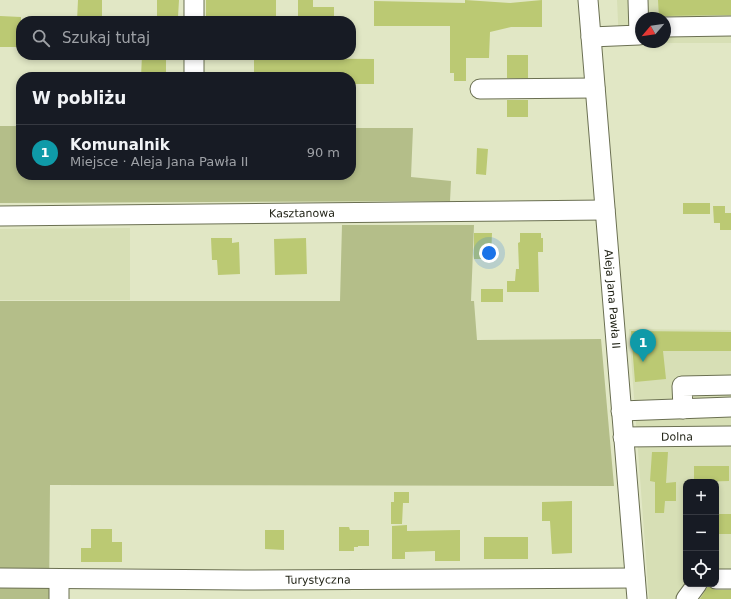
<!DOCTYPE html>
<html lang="pl">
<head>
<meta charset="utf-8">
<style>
	:root { --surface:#171b24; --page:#20242c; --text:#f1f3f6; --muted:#9ea1a6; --line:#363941; --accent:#788431 }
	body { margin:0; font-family:"DejaVu Sans",sans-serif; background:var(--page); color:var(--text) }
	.controls { position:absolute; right:12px; bottom:12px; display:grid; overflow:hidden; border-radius:8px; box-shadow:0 2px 6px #0003 }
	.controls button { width:36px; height:36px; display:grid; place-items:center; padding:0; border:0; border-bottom:1px solid var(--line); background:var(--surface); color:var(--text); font:20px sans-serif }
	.compass { position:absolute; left:635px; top:12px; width:36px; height:36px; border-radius:50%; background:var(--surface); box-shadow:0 2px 6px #0003; rotate:241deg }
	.you { position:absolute; left:489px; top:253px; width:14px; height:14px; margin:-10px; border:3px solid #fff; border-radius:50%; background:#1a73e8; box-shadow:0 0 0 6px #1a73e833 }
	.badge { display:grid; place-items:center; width:26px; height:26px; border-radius:50%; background:var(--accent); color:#fff; font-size:13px; font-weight:700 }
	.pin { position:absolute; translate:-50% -33px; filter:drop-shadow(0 1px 2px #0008) }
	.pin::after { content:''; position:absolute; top:21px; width:14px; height:12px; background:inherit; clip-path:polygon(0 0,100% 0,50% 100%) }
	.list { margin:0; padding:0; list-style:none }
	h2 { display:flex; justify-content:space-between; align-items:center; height:52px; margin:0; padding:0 16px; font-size:17px }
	h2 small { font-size:13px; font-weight:400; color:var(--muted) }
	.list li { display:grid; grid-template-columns:26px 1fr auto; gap:12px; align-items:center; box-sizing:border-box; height:56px; padding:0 16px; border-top:1px solid var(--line) }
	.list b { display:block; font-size:15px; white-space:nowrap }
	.list p { margin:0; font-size:13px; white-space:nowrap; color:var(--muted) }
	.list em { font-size:13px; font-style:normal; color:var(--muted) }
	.icon { flex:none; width:22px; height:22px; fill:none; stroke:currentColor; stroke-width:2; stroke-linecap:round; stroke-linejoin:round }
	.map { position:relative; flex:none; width:731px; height:599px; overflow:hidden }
	.search { position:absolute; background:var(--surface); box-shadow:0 2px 6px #0003; left:16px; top:16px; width:340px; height:44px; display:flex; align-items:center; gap:10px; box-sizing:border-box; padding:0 14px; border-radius:16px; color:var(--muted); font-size:15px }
	.panel { position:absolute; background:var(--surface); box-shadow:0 2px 6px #0003; left:16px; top:72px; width:340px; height:108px; border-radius:16px }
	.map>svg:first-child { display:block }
</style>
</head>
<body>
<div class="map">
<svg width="731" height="599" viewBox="0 0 731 599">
	<rect width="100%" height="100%" fill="#e1e7c5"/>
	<path fill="#d7dfb5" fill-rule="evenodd" d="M617,0h114v43h-112zM641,18h24v24h-24z
		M130,228v72h-130v-71z
		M629,329l102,1v269h-82zM686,482h30v102h-30z"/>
	<path fill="#b4be89" d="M0,126h21v49h330v-47h62l-2,49 40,4 -1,20 -450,2z
		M342,225h132l-3,76h3l3,39 124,-1 13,147 -564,-1 -1,114h-49v-298h340z"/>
	<path fill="#bbc973" d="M78,0h24v21h-25z
		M157,0h22l-1,17h-4v4h-17z
		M206,0h70v20l-49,-3v3h-21z
		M298,0h15v7h21v14h-36z
		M465,0l45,3 32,-3v27h-31l-21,5 -1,26h-23v23h-12v-8h-4v-47h-76v-25l91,2z
		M658,0h73v15l-66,1 -6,2z
		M0,16l21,1v30h-21z
		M142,55h24v22h-25z
		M507,55h21v23h-21z
		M254,58l120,1v25h-23v-7h-97z
		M507,100h21v17h-21z
		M477,148l11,1 -2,26 -10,-1z
		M683,203h27v11h-27z
		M713,206h12v7h6v17h-11v-7h-6z
		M474,233h18l-1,26h-17z
		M520,233h21v5h2v14h-5l1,40h-32v-11h8l1,-12h3l-1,-26 2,-1z
		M211,238h21v5l7,-1 1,32 -22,1 -1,-15h-5z
		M306,238l1,36 -32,1 -1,-36z
		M481,289h22v13h-22z
		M631,331l100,1v19h-68l3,28 -31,3z
		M652,452h16l-2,31 10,-1v19h-11l-1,12h-9v-31l-5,-1z
		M694,466h35v15l-35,1z
		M394,492h15v11h-6l-1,21h-11v-22h3z
		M572,501v52l-20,1 -2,-33h-8v-19z
		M716,514h15v20h-15z
		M407,525v6l53,-1v31h-25v-10l-30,1v7h-13v-33z
		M339,527h10l1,3h19v16h-11v1h-4v4h-15z
		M91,529h21v13h10v20h-41v-14h10z
		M265,530h19v20l-19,-1z
		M484,537h44v22h-44z
		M708,586l8,4h15v9h-31z"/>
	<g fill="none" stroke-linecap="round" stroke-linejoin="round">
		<defs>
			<g id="minor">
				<path id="s1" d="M588,0l49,599"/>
				<path d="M194,21v-21"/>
				<path d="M665,27l66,-1"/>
				<path d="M591,37l48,-2 -1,-35"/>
				<path d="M194,77v-22"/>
				<path d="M480,89l115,-1"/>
				<path id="s2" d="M0,216l605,-6"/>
				<path d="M683,409l-1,-23 49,-1"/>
				<path d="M621,411l110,-4"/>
				<path id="s3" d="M623,437l108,-1"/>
				<path id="s4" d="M0,578l244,2 391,-2"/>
				<path d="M716,579h15"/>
				<path d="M59,599v-20"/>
				<path d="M686,599l11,-15"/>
			</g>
		</defs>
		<use href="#minor" stroke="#6b7052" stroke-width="21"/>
		<use href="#minor" stroke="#fff" stroke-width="19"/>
	</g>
	<g text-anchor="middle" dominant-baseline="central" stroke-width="3" stroke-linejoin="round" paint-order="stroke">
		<g font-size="11" fill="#1d1f12" stroke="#e1e7c5">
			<text stroke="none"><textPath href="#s2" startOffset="302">Kasztanowa</textPath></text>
			<text stroke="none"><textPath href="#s1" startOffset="300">Aleja Jana Pawła II</textPath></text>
			<text stroke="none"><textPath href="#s3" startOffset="54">Dolna</textPath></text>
			<text stroke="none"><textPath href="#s4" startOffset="318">Turystyczna</textPath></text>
		</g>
	</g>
</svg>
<div class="controls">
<button>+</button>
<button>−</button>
<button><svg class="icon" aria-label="locate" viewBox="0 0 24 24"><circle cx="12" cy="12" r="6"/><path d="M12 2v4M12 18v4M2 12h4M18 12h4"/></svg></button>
</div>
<svg class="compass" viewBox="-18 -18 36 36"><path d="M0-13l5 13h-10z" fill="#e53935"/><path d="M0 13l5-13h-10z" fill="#9ea1a6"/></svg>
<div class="you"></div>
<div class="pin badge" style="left:643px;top:362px;background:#0f9aa8">1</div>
<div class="search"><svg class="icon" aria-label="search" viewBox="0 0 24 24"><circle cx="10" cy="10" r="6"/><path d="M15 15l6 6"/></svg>Szukaj tutaj</div>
<section class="panel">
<h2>W pobliżu<small></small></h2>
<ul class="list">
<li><span class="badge" style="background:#0f9aa8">1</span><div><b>Komunalnik</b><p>Miejsce · Aleja Jana Pawła II</p></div><em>90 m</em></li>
</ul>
</section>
</div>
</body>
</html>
